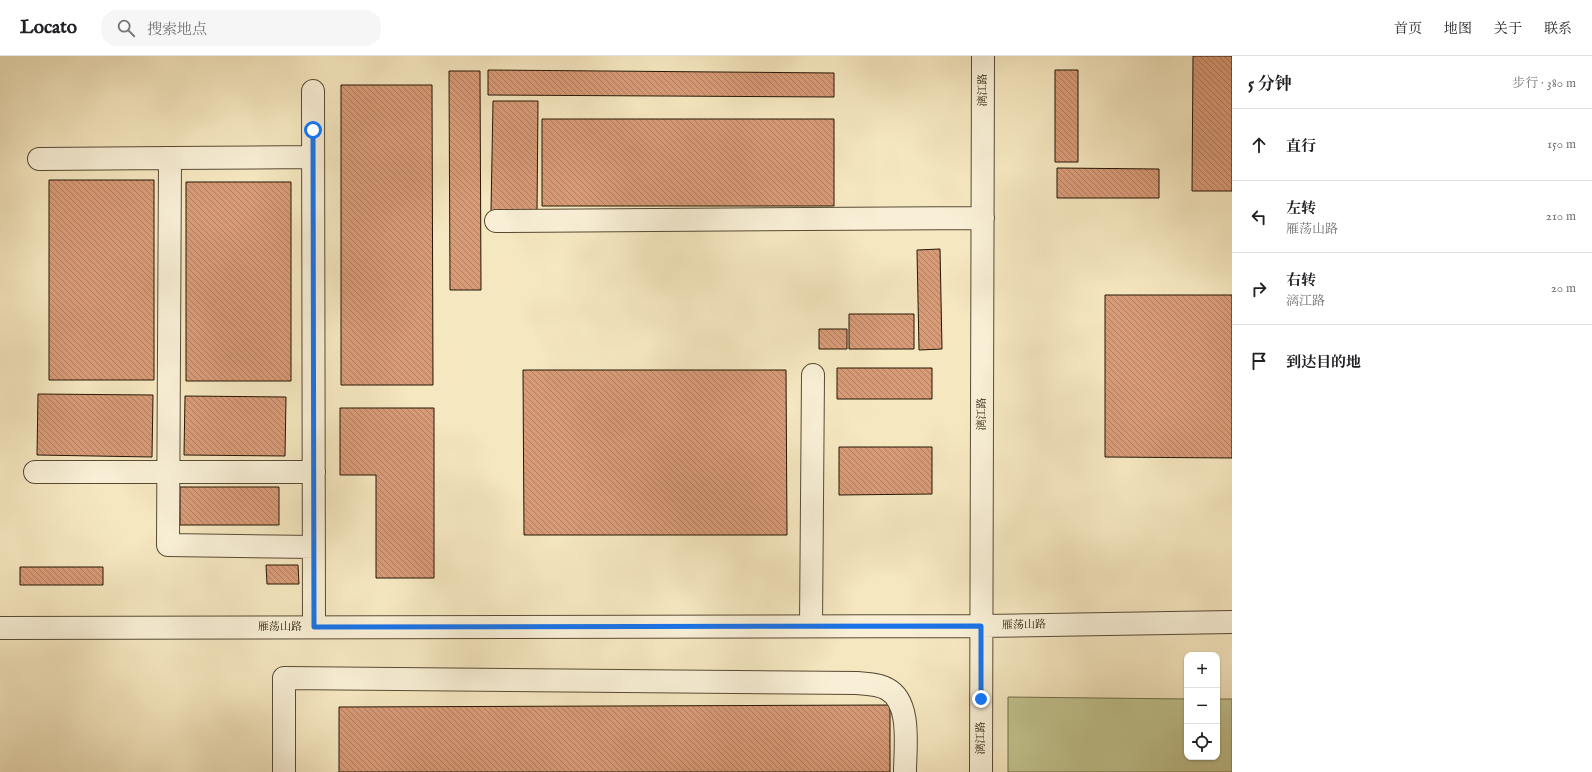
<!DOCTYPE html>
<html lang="zh">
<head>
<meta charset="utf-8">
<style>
	:root { --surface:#fff; --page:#f6f6f6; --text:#202124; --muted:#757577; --line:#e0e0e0 }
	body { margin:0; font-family:"IM FELL English","Noto Serif SC",serif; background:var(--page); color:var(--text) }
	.controls { position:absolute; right:12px; bottom:12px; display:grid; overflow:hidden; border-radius:8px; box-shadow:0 1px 3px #0004 }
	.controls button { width:36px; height:36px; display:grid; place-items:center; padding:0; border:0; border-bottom:1px solid var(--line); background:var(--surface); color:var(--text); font:20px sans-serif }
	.stop { position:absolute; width:12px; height:12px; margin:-9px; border:3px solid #1a73e8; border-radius:50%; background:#fff }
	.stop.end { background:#1a73e8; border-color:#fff; box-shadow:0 1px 4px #0008 }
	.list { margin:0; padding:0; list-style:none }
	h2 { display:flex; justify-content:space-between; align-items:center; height:52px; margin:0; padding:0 16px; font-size:17px }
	h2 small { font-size:13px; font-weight:400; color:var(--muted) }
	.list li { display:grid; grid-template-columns:26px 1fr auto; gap:12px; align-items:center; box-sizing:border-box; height:72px; padding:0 16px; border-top:1px solid var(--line) }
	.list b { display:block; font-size:15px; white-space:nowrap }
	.list p { margin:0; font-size:13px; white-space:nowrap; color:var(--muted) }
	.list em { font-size:13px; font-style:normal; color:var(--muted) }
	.icon { flex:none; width:22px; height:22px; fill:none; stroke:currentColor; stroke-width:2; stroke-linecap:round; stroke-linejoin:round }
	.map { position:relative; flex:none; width:1232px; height:716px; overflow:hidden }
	header { display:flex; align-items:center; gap:24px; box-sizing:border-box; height:56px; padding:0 20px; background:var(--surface); border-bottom:1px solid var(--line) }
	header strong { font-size:19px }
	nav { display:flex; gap:22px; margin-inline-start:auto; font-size:14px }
	.search { width:280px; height:36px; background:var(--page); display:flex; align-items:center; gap:10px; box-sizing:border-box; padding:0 14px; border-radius:16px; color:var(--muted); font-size:15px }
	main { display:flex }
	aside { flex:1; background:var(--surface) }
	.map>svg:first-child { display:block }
</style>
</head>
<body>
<header>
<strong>Locato</strong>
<div class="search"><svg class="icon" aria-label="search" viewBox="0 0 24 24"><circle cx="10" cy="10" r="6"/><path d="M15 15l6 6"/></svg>搜索地点</div>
<nav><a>首页</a><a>地图</a><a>关于</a><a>联系</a></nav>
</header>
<main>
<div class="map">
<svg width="1232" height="716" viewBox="0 0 1232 716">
	<defs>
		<pattern id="building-back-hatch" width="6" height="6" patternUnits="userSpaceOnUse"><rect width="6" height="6" fill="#d89b78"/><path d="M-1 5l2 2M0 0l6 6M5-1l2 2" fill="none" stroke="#af7d60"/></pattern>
	</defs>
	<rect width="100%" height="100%" fill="#f5e7c0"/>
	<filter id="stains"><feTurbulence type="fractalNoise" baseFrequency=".005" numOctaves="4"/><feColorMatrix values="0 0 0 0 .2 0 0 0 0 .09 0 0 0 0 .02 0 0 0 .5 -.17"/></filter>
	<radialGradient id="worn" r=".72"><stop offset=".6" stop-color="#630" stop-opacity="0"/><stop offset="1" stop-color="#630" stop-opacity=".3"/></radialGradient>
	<path fill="#c1c48f" stroke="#726e4a" d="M1008,641l179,2v58h30v-58h15v73h-224z"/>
	<path fill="url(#building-back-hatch)" stroke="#241705" d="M1193,0h39v135h-40z
		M488,14l346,3v24l-346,-2z
		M1055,14h23v92h-23z
		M449,15h31l1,219h-31z
		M341,29h91l1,300h-92z
		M493,45h45l-1,111 -46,-1z
		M542,63h292v87h-292z
		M1057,112l102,1v29h-102z
		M49,124h105v200h-105z
		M186,126h105v199h-105z
		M940,193l2,100 -23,1 -2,-100z
		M1105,239h127v163l-127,-1z
		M849,258h65v35h-65z
		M819,273h28v20h-28z
		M837,312h95v31h-95z
		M523,314h263l1,165h-263z
		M38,338l115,1 -1,62 -115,-2z
		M185,340l101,1 -1,59 -101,-1z
		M340,352h94v170h-58v-103h-36z
		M839,391h93v47l-93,1z
		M180,431h99v38h-99z
		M266,509h32l1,19h-32z
		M20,511h83v18h-83z
		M890,649v67h-551v-65z"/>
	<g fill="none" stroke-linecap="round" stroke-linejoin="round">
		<defs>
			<path id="minor" d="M313,35l1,536
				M313,101l-143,1 -2,387 146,2
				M39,103l131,-1
				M496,165l487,-3
				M35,416h279
				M811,570l2,-251
				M0,572l981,-2 251,-4
				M284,716v-94l573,5c9,1 22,1 30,6 25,13 18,59 18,83
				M981,716l2,-716"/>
		</defs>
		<use href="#minor" stroke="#584b34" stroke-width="24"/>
		<use href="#minor" stroke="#f8efd6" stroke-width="22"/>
	</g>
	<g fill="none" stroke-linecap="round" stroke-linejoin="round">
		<path stroke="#1a73e8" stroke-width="5" d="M313,74l1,497 667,-1v73"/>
	</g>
	<g text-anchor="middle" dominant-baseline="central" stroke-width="3.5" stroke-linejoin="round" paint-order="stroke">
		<g font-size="11" fill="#241705" stroke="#f8efd6">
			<text transform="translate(983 34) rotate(-90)">漓江路</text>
			<text transform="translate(982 358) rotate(-90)">漓江路</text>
			<text transform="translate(1024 569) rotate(-1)">雁荡山路</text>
			<text x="280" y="571">雁荡山路</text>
			<text transform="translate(981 682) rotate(-90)">漓江路</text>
		</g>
	</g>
	<rect width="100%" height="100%" filter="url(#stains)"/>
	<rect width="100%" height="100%" fill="url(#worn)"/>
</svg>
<div class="controls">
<button>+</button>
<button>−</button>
<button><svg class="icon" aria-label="locate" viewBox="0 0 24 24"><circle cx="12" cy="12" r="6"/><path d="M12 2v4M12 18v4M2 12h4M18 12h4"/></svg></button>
</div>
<div class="stop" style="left:313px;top:74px"></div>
<div class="stop end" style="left:981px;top:643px"></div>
</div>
<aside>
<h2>5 分钟<small>步行 · 380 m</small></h2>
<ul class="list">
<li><svg class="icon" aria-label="ahead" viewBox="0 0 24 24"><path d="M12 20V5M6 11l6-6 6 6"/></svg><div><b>直行</b></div><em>150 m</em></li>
<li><svg class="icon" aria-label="left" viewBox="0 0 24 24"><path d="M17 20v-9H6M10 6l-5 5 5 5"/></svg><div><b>左转</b><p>雁荡山路</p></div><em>210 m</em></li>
<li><svg class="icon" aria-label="right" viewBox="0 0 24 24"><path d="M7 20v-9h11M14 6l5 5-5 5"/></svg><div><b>右转</b><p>漓江路</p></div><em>20 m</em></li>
<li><svg class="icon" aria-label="arrive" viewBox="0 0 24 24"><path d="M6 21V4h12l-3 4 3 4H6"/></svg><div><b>到达目的地</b></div></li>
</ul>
</aside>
</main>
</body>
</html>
